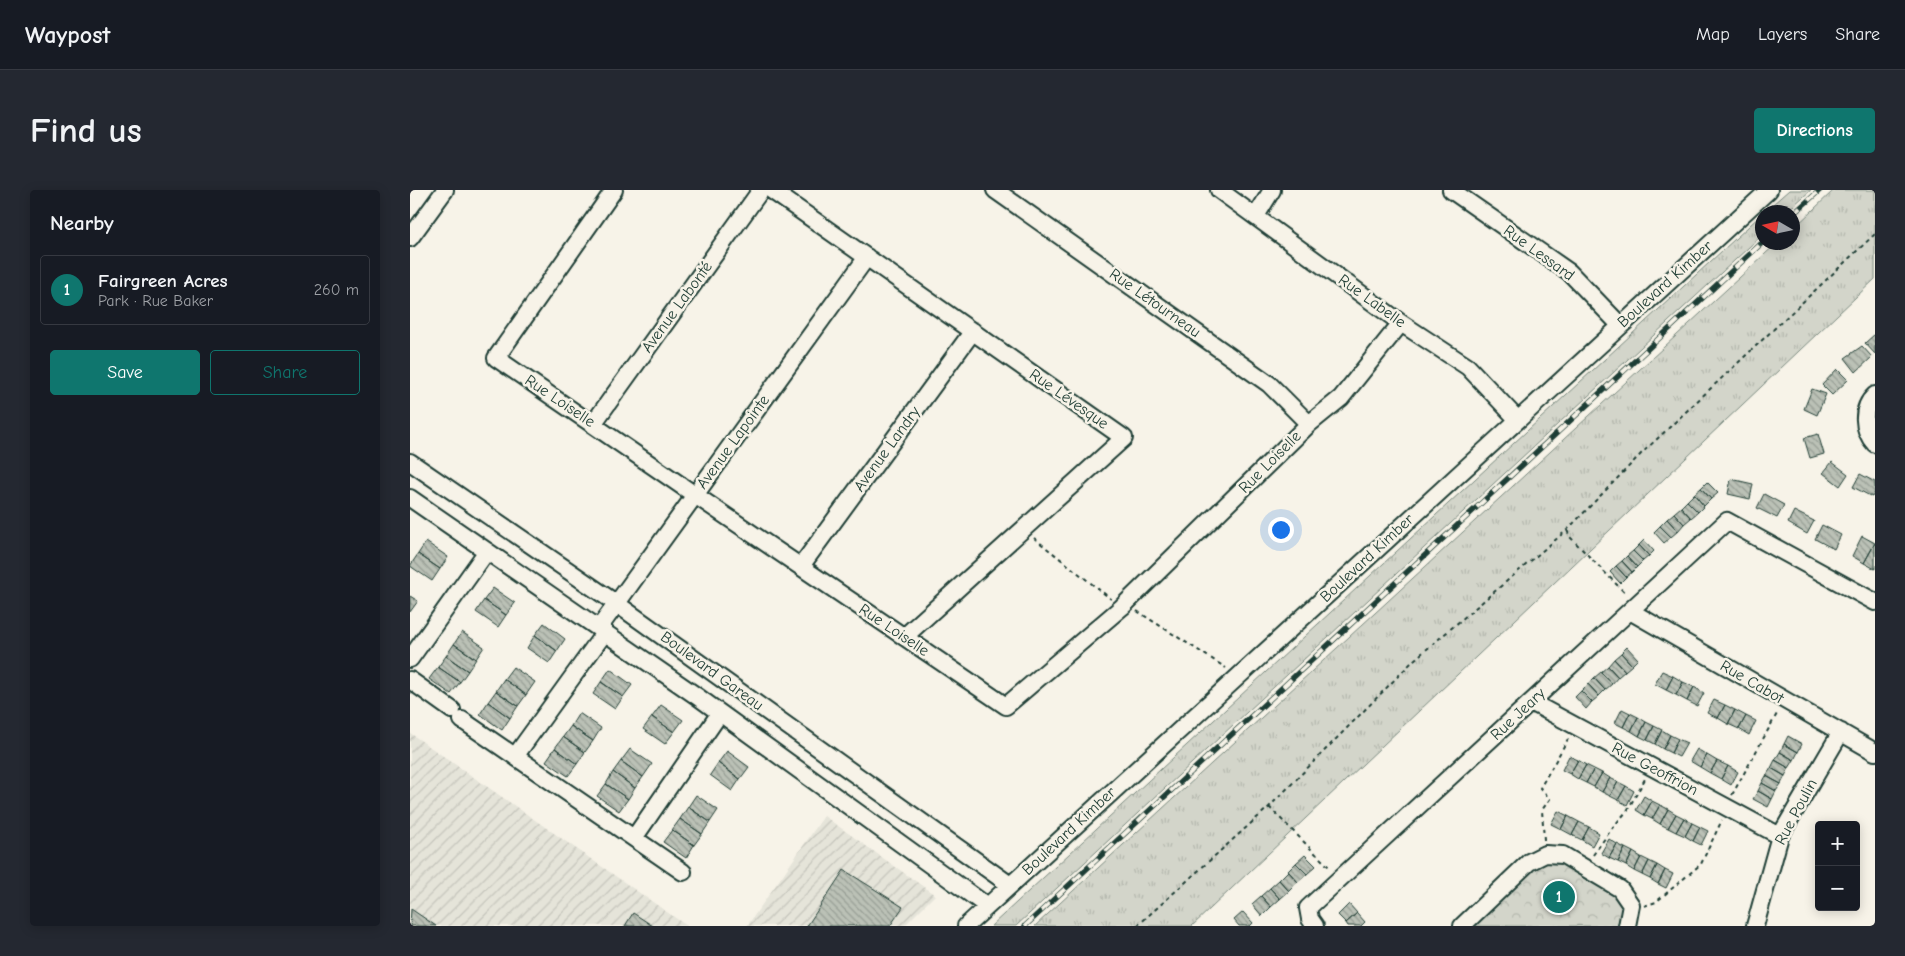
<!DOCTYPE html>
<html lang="en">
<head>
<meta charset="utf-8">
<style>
	:root { --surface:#171b24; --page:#242831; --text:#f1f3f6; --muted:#9ea1a6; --line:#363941; --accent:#0f766e }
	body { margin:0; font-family:"Comic Neue",sans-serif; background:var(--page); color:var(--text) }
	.controls { position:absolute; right:15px; bottom:15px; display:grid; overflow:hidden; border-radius:5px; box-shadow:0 2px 12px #0003 }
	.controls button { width:45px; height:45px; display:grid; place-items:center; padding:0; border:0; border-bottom:1px solid var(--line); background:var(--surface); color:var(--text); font:25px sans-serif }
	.compass { position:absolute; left:1345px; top:15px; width:45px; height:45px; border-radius:50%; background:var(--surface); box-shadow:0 2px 12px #0003; rotate:279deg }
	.you { position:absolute; left:870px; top:339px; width:18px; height:18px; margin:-12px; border:4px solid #fff; border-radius:50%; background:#1a73e8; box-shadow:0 0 0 8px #1a73e833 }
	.badge { display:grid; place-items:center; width:32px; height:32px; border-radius:50%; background:var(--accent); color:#fff; font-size:16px; font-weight:700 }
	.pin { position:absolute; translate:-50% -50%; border:2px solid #fff; box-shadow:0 1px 5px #0006 }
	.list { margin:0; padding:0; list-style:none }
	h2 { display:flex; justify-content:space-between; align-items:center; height:65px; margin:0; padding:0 20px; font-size:21px }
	h2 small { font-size:16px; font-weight:400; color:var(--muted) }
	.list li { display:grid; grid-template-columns:32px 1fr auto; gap:15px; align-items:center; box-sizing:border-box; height:70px; margin:0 10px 10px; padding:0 10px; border:1px solid var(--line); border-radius:5px }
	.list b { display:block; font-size:19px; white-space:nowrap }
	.list p { margin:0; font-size:16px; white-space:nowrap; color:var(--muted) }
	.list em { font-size:16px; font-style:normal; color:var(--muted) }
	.actions { display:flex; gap:10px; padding:15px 20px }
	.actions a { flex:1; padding:11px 0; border:1px solid var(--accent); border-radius:5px; text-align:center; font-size:18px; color:var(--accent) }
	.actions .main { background:var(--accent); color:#fff }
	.map { position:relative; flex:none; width:1465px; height:736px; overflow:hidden; border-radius:5px }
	header { display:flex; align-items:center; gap:30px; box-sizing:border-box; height:70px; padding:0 25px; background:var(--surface); border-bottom:1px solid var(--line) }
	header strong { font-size:24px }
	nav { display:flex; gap:28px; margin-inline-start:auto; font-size:18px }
	.intro { display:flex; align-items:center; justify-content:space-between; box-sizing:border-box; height:120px; padding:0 30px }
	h1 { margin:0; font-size:35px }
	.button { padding:12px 22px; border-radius:5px; background:var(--accent); color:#fff; font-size:18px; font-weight:700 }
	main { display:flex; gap:30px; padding:0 30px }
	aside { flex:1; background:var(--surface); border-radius:5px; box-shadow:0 2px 12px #0003 }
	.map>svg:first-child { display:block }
</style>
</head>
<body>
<header>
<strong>Waypost</strong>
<nav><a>Map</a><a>Layers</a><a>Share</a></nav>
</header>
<div class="intro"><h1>Find us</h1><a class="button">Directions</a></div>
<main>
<aside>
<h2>Nearby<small></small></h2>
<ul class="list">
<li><span class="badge">1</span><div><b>Fairgreen Acres</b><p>Park · Rue Baker</p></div><em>260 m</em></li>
</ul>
<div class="actions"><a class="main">Save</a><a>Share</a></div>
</aside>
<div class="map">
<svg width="1465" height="736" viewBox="0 0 1465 736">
	<defs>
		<pattern id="industrial-furrows" width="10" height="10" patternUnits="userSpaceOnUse" patternTransform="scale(1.25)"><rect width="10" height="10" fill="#e5e4d9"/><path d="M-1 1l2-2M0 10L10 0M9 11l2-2" fill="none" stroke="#c4c4bb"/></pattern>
		<pattern id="grass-tufts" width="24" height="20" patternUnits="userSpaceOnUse" patternTransform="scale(1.25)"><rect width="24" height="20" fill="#d3d5ca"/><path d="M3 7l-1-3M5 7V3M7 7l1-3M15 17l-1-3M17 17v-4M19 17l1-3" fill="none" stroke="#b5b8ae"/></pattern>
		<pattern id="park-crowns" width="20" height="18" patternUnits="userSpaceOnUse" patternTransform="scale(1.25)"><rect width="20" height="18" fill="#d3d5ca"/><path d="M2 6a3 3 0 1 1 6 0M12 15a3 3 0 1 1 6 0" fill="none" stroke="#b5b8ae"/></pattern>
		<pattern id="building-back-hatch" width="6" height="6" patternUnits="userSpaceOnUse" patternTransform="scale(1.25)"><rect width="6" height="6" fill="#bbc1b6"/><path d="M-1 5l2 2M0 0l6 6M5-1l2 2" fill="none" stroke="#979e95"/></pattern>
	</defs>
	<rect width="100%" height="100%" fill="#f7f3e8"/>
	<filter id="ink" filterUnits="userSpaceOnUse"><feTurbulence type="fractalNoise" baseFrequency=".02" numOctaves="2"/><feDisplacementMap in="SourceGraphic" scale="10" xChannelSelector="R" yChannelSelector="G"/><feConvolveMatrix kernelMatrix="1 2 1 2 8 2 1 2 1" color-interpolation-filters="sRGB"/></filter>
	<g filter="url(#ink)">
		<path fill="url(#industrial-furrows)" d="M0,543l277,193h-277z
			M414,626l111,79 -31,31h-157z"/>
		<path fill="url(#grass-tufts)" stroke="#79897f" d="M1379,0h22l-25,22h-22z
			M1424,0h41v89l-683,647h-157l742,-683 15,-1 1,-13z
			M1352,24v21l-746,691h-25z"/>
		<path fill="url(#park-crowns)" stroke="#79897f" d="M1135,664l75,35 7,37h-165z"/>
		<path fill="url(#building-back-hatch)" stroke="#1f3d34" d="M1465,144v20l-10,-11z
			M1452,156l10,11 -16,15 -11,-14z
			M1427,179l11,11 -16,15 -10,-10z
			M1402,199l14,5 -9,21 -13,-6z
			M1408,244l6,20 -14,4 -6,-20z
			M1422,272l16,12 -8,12 -17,-13z
			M1450,284l15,8v10l-3,5 -19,-10z
			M1321,289l22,5 -3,15 -22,-5z
			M1297,292l11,11 -7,6 -10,-11z
			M1291,298l10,11 -7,7 -10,-12z
			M1284,304l10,12 -6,6 -11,-11z
			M1354,304l20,11 -7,13 -20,-10z
			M1277,311l11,11 -7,6 -10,-11z
			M1271,317l10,11 -7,6 -10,-11z
			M1384,321l20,10 -7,13 -19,-11z
			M1264,323l10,11 -6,7 -11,-12z
			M1257,329l11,12 -7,6 -11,-11z
			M1412,335l19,10 -7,14 -19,-10z
			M1250,336l11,11 -7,6 -10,-11z
			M1452,346l13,7 -11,20 -12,-7z
			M1234,350l10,11 -5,5 -10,-11z
			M16,352l22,15 -8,12 -22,-15z
			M1465,353v26l-11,-6z
			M1229,355l10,11 -6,5 -10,-10z
			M1223,361l10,10 -6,6 -10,-11z
			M8,364l22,15 -8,12 -22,-15z
			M1217,366l10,11 -5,5 -10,-11z
			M1212,371l10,11 -6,5 -10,-11z
			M1206,376l10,11 -6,6 -10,-11z
			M83,398l22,15 -9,12 -22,-15z
			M0,406l8,5 -8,11z
			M74,410l22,15 -8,12 -22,-15z
			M134,433l21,16 -8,12 -22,-16z
			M52,442l22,15 -8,12 -22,-15z
			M125,445l22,16 -8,12 -22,-15z
			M44,454l22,15 -8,12 -22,-15z
			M1217,457l11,12 -6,6 -11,-12z
			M1211,463l11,12 -7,6 -11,-12z
			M36,466l22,15 -8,11 -22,-15z
			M1204,469l11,12 -7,6 -10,-11z
			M1198,476l10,11 -6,7 -11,-12z
			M28,477l22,15 -9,12 -22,-15z
			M103,477l22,15 -9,13 -22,-16z
			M200,479l22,16 -9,12 -22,-15z
			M1252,481l11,5 -7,14 -11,-6z
			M1191,482l11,12 -7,6 -11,-12z
			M1263,486l10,6 -7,13 -10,-5z
			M1184,488l11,12 -6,6 -11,-12z
			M94,489l22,16 -8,11 -22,-15z
			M191,492l22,15 -8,12 -22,-15z
			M1273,492l11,5 -7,14 -11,-6z
			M1178,494l11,12 -7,6 -11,-11z
			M1284,497l10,6 -7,13 -10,-5z
			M86,501l22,15 -8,12 -22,-16z
			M1171,501l11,11 -6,7 -11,-12z
			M1304,510l11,5 -7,13 -11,-5z
			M78,512l22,16 -8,12 -22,-16z
			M251,515l22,15 -9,12 -22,-15z
			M1315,515l10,5 -7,14 -10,-6z
			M1212,519l8,4 -7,14 -8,-4z
			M1325,520l11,6 -7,13 -11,-5z
			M169,523l22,15 -8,13 -22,-15z
			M1220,523l8,4 -7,14 -8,-4z
			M1336,526l10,5 -7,14 -10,-6z
			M242,527l22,15 -9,12 -22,-15z
			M1228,527l8,5 -7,14 -8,-5z
			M1236,532l8,4 -7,14 -8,-4z
			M161,536l22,15 -8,11 -22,-15z
			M1244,536l8,4 -7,14 -8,-4z
			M1252,540l8,5 -7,14 -8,-5z
			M1260,545l8,4 -7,14 -8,-4z
			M1378,546l14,8 -4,8 -14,-8z
			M153,547l22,15 -8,12 -22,-16z
			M1268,549l9,4 -8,14 -8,-4z
			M1374,554l14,8 -4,8 -14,-8z
			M145,558l22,16 -9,12 -22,-15z
			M220,559l22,15 -9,13 -22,-16z
			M1287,559l10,6 -7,12 -10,-6z
			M317,561l22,16 -9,12 -22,-16z
			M1370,562l14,8 -5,8 -14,-8z
			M1297,565l10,6 -7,12 -10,-6z
			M1159,566l9,4 -8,14 -8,-4z
			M1168,570l8,5 -8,14 -8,-5z
			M1365,570l14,8 -4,8 -14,-8z
			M211,571l22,16 -8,11 -22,-16z
			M1307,571l11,5 -7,13 -11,-6z
			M308,573l22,16 -8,12 -22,-16z
			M1176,575l8,4 -8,14 -8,-4z
			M1318,576l10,6 -7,13 -10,-6z
			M1361,578l14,8 -4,8 -15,-8z
			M1184,579l8,4 -8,14 -8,-4z
			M203,582l22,16 -7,11 -22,-15z
			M1192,583l8,5 -8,14 -8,-5z
			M1356,586l15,8 -5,7 -14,-8z
			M1200,588l8,4 -8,14 -8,-4z
			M1208,592l8,4 -8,14 -8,-4z
			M1352,593l14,8 -4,8 -14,-8z
			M196,594l22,15 -9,12 -22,-15z
			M1216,596l8,5 -7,14 -9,-5z
			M1348,601l14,8 -4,8 -15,-8z
			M286,605l22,15 -8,12 -22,-15z
			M1234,606l8,5 -8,14 -8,-5z
			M1242,611l8,4 -8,14 -8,-4z
			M1250,615l8,4 -8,15 -8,-5z
			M278,617l22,15 -8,12 -22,-15z
			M1258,619l8,5 -8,14 -8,-4z
			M1148,621l10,5 -7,13 -10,-5z
			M1266,624l8,4 -8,14 -8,-4z
			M1158,626l11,6 -7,13 -11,-6z
			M1274,628l8,5 -7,13 -9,-4z
			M270,629l22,15 -8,11 -22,-15z
			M1169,632l10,5 -7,13 -10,-5z
			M1282,633l8,4 -7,14 -8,-5z
			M1179,637l10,6 -7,13 -10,-6z
			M1290,637l8,4 -7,14 -8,-4z
			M262,640l22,15 -8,13 -23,-16z
			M1199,649l8,5 -8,14 -8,-5z
			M1207,654l8,4 -7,14 -9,-4z
			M1215,658l8,4 -7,14 -8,-4z
			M1223,662l8,5 -7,14 -8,-5z
			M895,665l11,11 -9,8 -11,-11z
			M1231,667l8,4 -7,14 -8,-4z
			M1239,671l8,4 -7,14 -8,-4z
			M886,673l11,11 -9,8 -10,-11z
			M1247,675l8,5 -7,14 -8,-5z
			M434,680l59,37 -13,19h-83z
			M1255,680l8,4 -7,14 -8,-4z
			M878,681l10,11 -9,9 -10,-11z
			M869,690l10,11 -9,8 -10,-11z
			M860,698l10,11 -9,8 -10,-11z
			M851,706l10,11 -9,9 -10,-12z
			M939,714l8,9 -11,10 -8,-8z
			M1,719l25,17h-26z
			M833,722l10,11 -3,3h-11l-5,-6z
			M223,723l20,13h-28z
			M947,723l8,9 -4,4h-13l-2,-3z"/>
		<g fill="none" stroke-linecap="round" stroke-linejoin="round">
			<defs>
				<path id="minor" d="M204,0l-118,168 199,137 311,211 116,-99 187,-183 32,-26 60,-75
					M361,0l353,248 -220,199
					M585,0l274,194 40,40
					M809,0l182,133 67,44 50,53
					M1041,0l118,82 51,53
					M846,26l16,-26
					M0,48l35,-48
					M1465,205c-14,13 -13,35 0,49
					M183,234l168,-234
					M0,272l207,142 393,281
					M0,308l288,199 289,209
					M391,376l172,-235
					M1220,421l245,141
					M189,438l268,-371
					M0,469l77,-108
					M0,490l42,30
					M1121,512l249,134
					M52,530l221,152
					M106,565l89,-123
					M224,648l86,-125
					M556,736l803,-736
					M905,736l-5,-7 -2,-11 419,-387 148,81
					M1052,736l67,-64 16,-8 18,1 57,34 11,16 -4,21
					M1345,736l25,-90 61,-104"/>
			</defs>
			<use href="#minor" stroke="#1f3d34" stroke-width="20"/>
			<path stroke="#1f3d34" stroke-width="2" stroke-dasharray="4 4" stroke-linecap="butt" d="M1157,340l3,7 56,57
				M624,348l77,61
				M727,421l89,57
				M1322,605l46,-83
				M859,617l61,61
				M1134,650l-2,-30 8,-11 -10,-11 28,-49
				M1183,665l20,-28 14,-16 18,-32
				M1234,716l12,-4 45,-38 21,-44
				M727,736l132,-119 145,-147 153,-130 74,-76 234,-220"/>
			<use href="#minor" stroke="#f7f3e8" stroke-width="16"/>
			<defs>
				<path id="rail" d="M1382,25l28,-25
					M615,736l738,-684"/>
			</defs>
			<use href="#rail" stroke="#1f3d34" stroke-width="5.5"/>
			<use href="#rail" stroke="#f7f3e8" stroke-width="4" stroke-dasharray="11" stroke-linecap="butt"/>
		</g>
	</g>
	<g text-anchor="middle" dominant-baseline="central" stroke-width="5" stroke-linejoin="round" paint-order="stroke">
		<g font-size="16" fill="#1f3d34" stroke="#f7f3e8">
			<text transform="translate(1129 63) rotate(36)">Rue Lessard</text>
			<text transform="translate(1255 94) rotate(-42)">Boulevard Kimber</text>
			<text transform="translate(962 111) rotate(36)">Rue Labelle</text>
			<text transform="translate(745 113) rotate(35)">Rue Létourneau</text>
			<text transform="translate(267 117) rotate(-54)">Avenue Labonté</text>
			<text transform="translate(659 209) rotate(35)">Rue Lévesque</text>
			<text transform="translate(150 211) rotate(34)">Rue Loiselle</text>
			<text transform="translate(323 252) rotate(-54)">Avenue Lapointe</text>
			<text transform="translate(477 259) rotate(-54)">Avenue Landry</text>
			<text transform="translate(860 272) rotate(-45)">Rue Loiselle</text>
			<text transform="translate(957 368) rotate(-43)">Boulevard Kimber</text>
			<text transform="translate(484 440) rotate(34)">Rue Loiselle</text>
			<text transform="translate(302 481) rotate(36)">Boulevard Gareau</text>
			<text transform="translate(1342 492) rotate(30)">Rue Cabot</text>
			<text transform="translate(1108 524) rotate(-43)">Rue Jeary</text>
			<text transform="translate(1245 579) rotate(28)">Rue Geoffrion</text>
			<text transform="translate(1386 622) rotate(-62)">Rue Poulin</text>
			<text transform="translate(659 641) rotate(-43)">Boulevard Kimber</text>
		</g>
	</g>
</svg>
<div class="controls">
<button>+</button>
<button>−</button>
</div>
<svg class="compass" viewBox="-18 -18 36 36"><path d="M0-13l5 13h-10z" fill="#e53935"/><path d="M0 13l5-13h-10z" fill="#9ea1a6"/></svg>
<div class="you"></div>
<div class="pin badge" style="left:1149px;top:707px">1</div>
</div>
</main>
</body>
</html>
